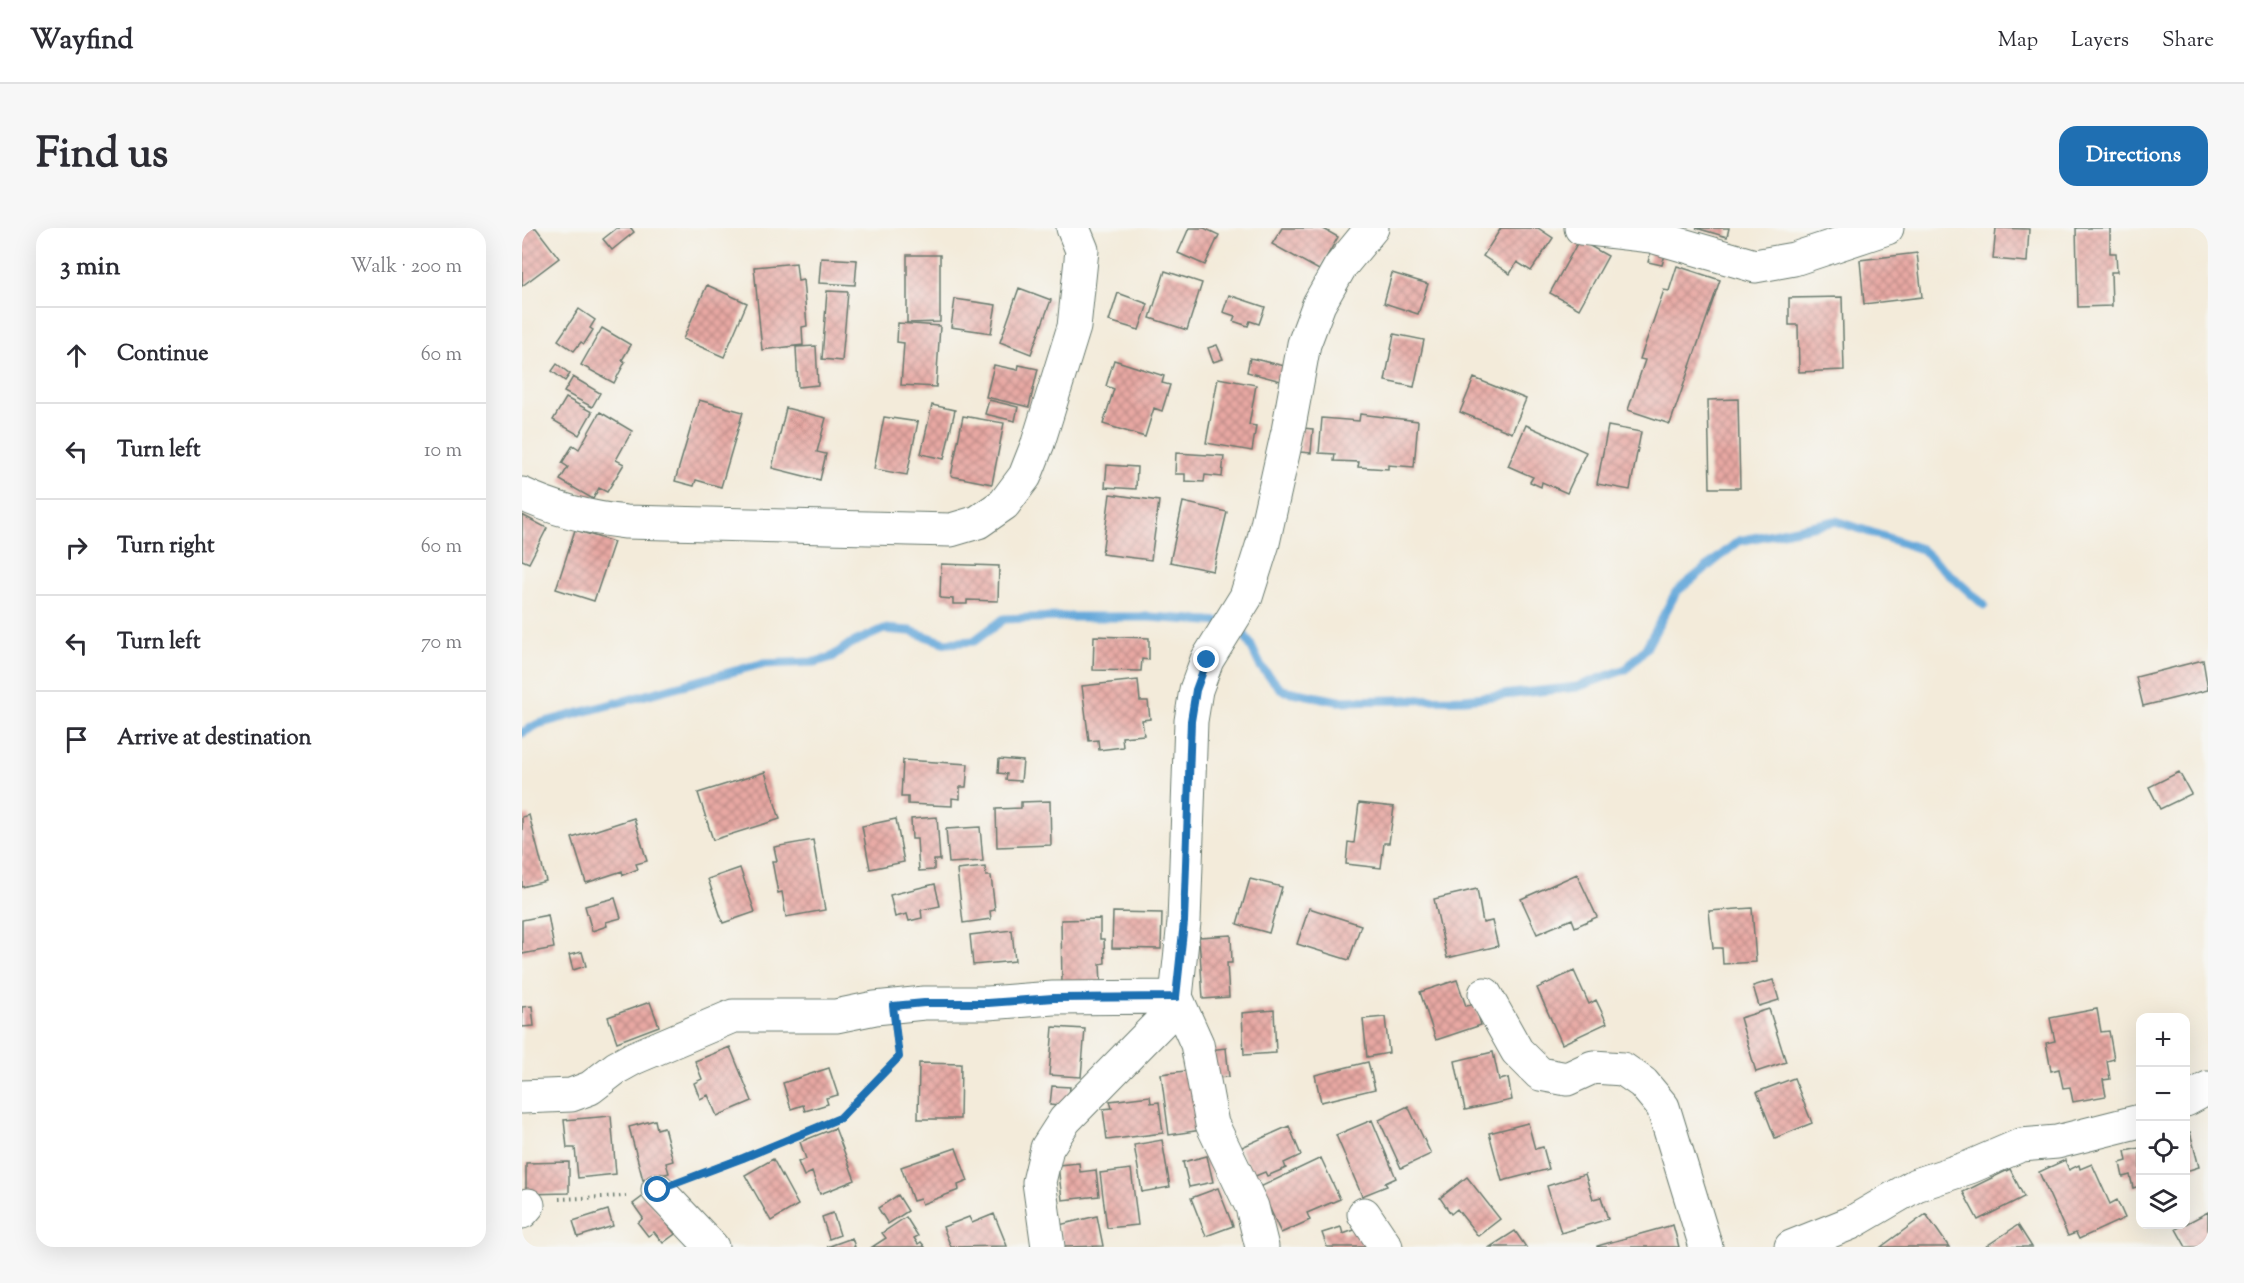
<!DOCTYPE html>
<html lang="en">
<head>
<meta charset="utf-8">
<style>
	:root { --surface:#fff; --page:#f7f7f7; --text:#2b2b33; --muted:#7c7c81; --line:#e1e1e2; --accent:#1f6fb2 }
	body { margin:0; font-family:"Sorts Mill Goudy",serif; background:var(--page); color:var(--text) }
	.controls { position:absolute; right:18px; bottom:18px; display:grid; overflow:hidden; border-radius:12px; box-shadow:0 6px 24px #0002 }
	.controls button { width:54px; height:54px; display:grid; place-items:center; padding:0; border:0; border-bottom:2px solid var(--line); background:var(--surface); color:var(--text); font:30px sans-serif }
	.stop { position:absolute; width:18px; height:18px; margin:-14px; border:4px solid #1f6fb2; border-radius:50%; background:#fff }
	.stop.end { background:#1f6fb2; border-color:#fff; box-shadow:0 2px 6px #0008 }
	.list { margin:0; padding:0; list-style:none }
	h2 { display:flex; justify-content:space-between; align-items:center; height:78px; margin:0; padding:0 24px; font-size:26px }
	h2 small { font-size:20px; font-weight:400; color:var(--muted) }
	.list li { display:grid; grid-template-columns:39px 1fr auto; gap:18px; align-items:center; box-sizing:border-box; height:96px; padding:0 24px; border-top:2px solid var(--line) }
	.list b { display:block; font-size:22px; white-space:nowrap }
	.list em { font-size:20px; font-style:normal; color:var(--muted) }
	.icon { flex:none; width:33px; height:33px; fill:none; stroke:currentColor; stroke-width:2; stroke-linecap:round; stroke-linejoin:round }
	.map { position:relative; flex:none; width:1686px; height:1019px; overflow:hidden; border-radius:18px }
	header { display:flex; align-items:center; gap:36px; box-sizing:border-box; height:84px; padding:0 30px; background:var(--surface); border-bottom:2px solid var(--line) }
	header strong { font-size:28px }
	nav { display:flex; gap:33px; margin-inline-start:auto; font-size:21px }
	.intro { display:flex; align-items:center; justify-content:space-between; box-sizing:border-box; height:144px; padding:0 36px }
	h1 { margin:0; font-size:42px }
	.button { padding:15px 27px; border-radius:18px; background:var(--accent); color:#fff; font-size:21px; font-weight:700 }
	main { display:flex; gap:36px; padding:0 36px }
	aside { flex:1; background:var(--surface); border-radius:18px; box-shadow:0 6px 24px #0002 }
	.map>svg:first-child { display:block }
</style>
</head>
<body>
<header>
<strong>Wayfind</strong>
<nav><a>Map</a><a>Layers</a><a>Share</a></nav>
</header>
<div class="intro"><h1>Find us</h1><a class="button">Directions</a></div>
<main>
<aside>
<h2>3 min<small>Walk · 200 m</small></h2>
<ul class="list">
<li><svg class="icon" aria-label="ahead" viewBox="0 0 24 24"><path d="M12 20V5M6 11l6-6 6 6"/></svg><div><b>Continue</b></div><em>60 m</em></li>
<li><svg class="icon" aria-label="left" viewBox="0 0 24 24"><path d="M17 20v-9H6M10 6l-5 5 5 5"/></svg><div><b>Turn left</b></div><em>10 m</em></li>
<li><svg class="icon" aria-label="right" viewBox="0 0 24 24"><path d="M7 20v-9h11M14 6l5 5-5 5"/></svg><div><b>Turn right</b></div><em>60 m</em></li>
<li><svg class="icon" aria-label="left" viewBox="0 0 24 24"><path d="M17 20v-9H6M10 6l-5 5 5 5"/></svg><div><b>Turn left</b></div><em>70 m</em></li>
<li><svg class="icon" aria-label="arrive" viewBox="0 0 24 24"><path d="M6 21V4h12l-3 4 3 4H6"/></svg><div><b>Arrive at destination</b></div></li>
</ul>
</aside>
<div class="map">
<svg width="1686" height="1019" viewBox="0 0 1686 1019">
	<defs>
		<pattern id="building-cross-hatch" width="8" height="8" patternUnits="userSpaceOnUse" patternTransform="scale(1.5)"><rect width="8" height="8" fill="#e8a8a3"/><path d="M0 0l8 8M0 8l8-8" fill="none" stroke="#bb8a86"/></pattern>
	</defs>
	<rect width="100%" height="100%" fill="#f6f6f2"/>
	<filter id="ink" filterUnits="userSpaceOnUse"><feTurbulence type="fractalNoise" baseFrequency=".0167" numOctaves="2"/><feDisplacementMap in="SourceGraphic" scale="12" xChannelSelector="R" yChannelSelector="G"/><feConvolveMatrix kernelMatrix="1 2 1 2 8 2 1 2 1" color-interpolation-filters="sRGB"/></filter>
	<filter id="wash" filterUnits="userSpaceOnUse"><feTurbulence type="fractalNoise" baseFrequency=".008" numOctaves="4" result="noise"/><feDisplacementMap in="SourceGraphic" scale="24" xChannelSelector="R" yChannelSelector="G"/><feGaussianBlur stdDeviation="1.35" result="paint"/><feColorMatrix in="noise" values="0 0 0 0 0 0 0 0 0 0 0 0 0 0 0 0 0 1.4 0 .05"/><feComposite in="paint" operator="in"/></filter>
	<g filter="url(#wash)">
		<rect width="100%" height="100%" fill="#f3ebda"/>
		<g fill="none" stroke-linecap="round" stroke-linejoin="round">
			<path stroke="#66a9da" stroke-width="9" d="M719,402l9,14 11,23 21,23 56,11 127,-2 112,-12 49,-18 20,-21 30,-56 63,-51 97,-20 85,28 63,56
				M0,505l16,-9 223,-60 54,-2 17,-5 18,-13 34,-15 26,2 36,12 28,-2 30,-22 54,-2h91l73,5"/>
		</g>
		<g id="blocks">
			<path fill="url(#building-cross-hatch)" d="M0,0h14l23,30 -37,28z
				M95,0h14l3,4 -22,18 -9,-11z
				M667,0h15l15,7 -14,30 -27,-12z
				M760,0h40l16,9 -19,33 -47,-26z
				M979,0h37l15,10 -22,33 -14,-9 -7,12 -27,-18z
				M1174,0h33l-2,9z
				M1474,0l33,1 -2,33 -34,-3z
				M1554,0h34v25h6l1,19h-6l1,34 -34,1z
				M1057,12l29,16 -29,53 -29,-16z
				M1131,16l14,4 -5,17 -14,-3z
				M1395,25l5,44 -58,7 -4,-44z
				M385,27h33v67l-33,1z
				M299,30l36,2 -2,25 -36,-2z
				M274,35l2,18 5,-1 4,46 -5,1 1,18 -41,5 -8,-83z
				M1155,38l43,14 -50,144 -42,-14 17,-50 -5,-1 24,-69 5,1z
				M643,43l37,12 -15,47 -37,-12z
				M870,45l36,11 -10,30 -34,-11z
				M185,57l40,18 -23,54 -41,-18z
				M497,60l32,12 -20,54 -31,-12z
				M305,63l21,1 -6,69 -20,-2z
				M596,65l30,11 -9,26 -30,-9z
				M707,67l36,12 -6,17 -9,-3 -2,5 -15,-5 2,-5 -12,-4z
				M1320,69l2,73 -45,2 -1,-47h-9v-27z
				M433,71l41,6 -5,28 -40,-6z
				M57,81l16,11 -5,8 3,2 -9,14 -3,-2 -7,9 -16,-11z
				M376,95l42,3 -4,61 -35,-2 3,-42 -7,-1z
				M80,100l29,17 -9,15 3,2 -11,21 -33,-18z
				M872,106l30,6 -10,47 -29,-6z
				M695,117l6,14 -10,3 -5,-14z
				M294,118l2,39 -20,2 -2,-40z
				M728,130l35,8 -4,15 -34,-9z
				M592,132l50,16 -2,7 8,2 -8,26 -8,-3 -9,29 -42,-13 11,-35 -8,-3z
				M35,136l13,10 -5,7 -13,-10z
				M472,137l24,5 1,-5 19,4 -9,38 -43,-10z
				M51,149l27,16 -8,14 -28,-15z
				M696,150l38,7 -7,40 7,1 -4,25 -46,-8z
				M952,150l52,21 -14,34 -52,-21z
				M44,170l26,14 -13,23 -26,-15z
				M1216,171l2,89h-30l-2,-88z
				M177,172l44,12 -22,75 -25,-7 -2,6 -19,-5z
				M467,172l29,7 -3,14 -30,-7z
				M410,177l23,5 -11,49 -23,-5z
				M264,180l40,10 -9,34 9,2 -6,26 -48,-12z
				M78,184l32,19 -16,29 8,4 -17,28 -8,-4 -6,11 -33,-19 8,-13 -6,-4 11,-18 6,4z
				M838,186l58,7 -4,46 -26,-2v4l-30,-2 1,-5 -25,-1 1,-7 -16,-1 3,-35 37,3z
				M441,188l41,7 -12,61 -41,-8z
				M362,189l34,5 -11,53 -33,-6z
				M1004,197l60,27 -19,41 -25,-11 -1,5 -11,-5 3,-5 -25,-11z
				M1086,198l33,6 -11,58 -33,-6z
				M780,200l11,1 -2,24 -11,-1z
				M654,225l48,3 -2,21 -17,-2 -1,7 -19,-1v-7h-10z
				M585,237l30,2 -1,22 -31,-2z
				M588,266l49,7 -8,59 -49,-6z
				M661,274l44,10 -14,59 -43,-9z
				M0,287l25,13 -18,35 -7,-3z
				M53,302l39,12 -20,59 -38,-12z
				M419,336l58,2 -1,35 -31,-1v4h-14v-5l-13,-1z
				M572,408l55,2v22l-7,-1 -1,12 -48,-1z
				M1681,432l5,30 -65,16 -7,-29z
				M616,452l2,21h8l2,18 -8,1 2,15 -22,2 1,10 -24,3 -1,-10 -9,1 -7,-55z
				M477,531l24,2 -2,20 -15,-1 1,-6 -9,-1z
				M381,532l65,4 -2,23h-6v12l-8,-1v8l-44,-2v-7h-7z
				M243,544l15,47 -67,21 -15,-47z
				M1657,544l12,22 -31,15 -11,-22z
				M528,573l1,44 -54,2 -1,-38 25,-1v-6z
				M837,575l35,4 -5,36h-5l-3,25 -35,-4 2,-22 6,1z
				M7,587l17,66 -24,6v-70z
				M415,589l3,43h-6v10l-15,1 -2,-32h-5l-1,-20z
				M112,590l13,43 -11,3 2,5 -15,6 -1,-4 -36,12 -14,-45z
				M374,591l8,43 -34,7 -8,-43z
				M458,599l3,34 -34,2 -3,-34z
				M291,612l12,70 -39,7 -4,-25 -4,1 -6,-32h5l-3,-14z
				M463,639l1,9h5l4,34 -5,1 1,8 -28,4 -6,-53z
				M218,640l15,44 -32,11 -15,-44z
				M1055,646l20,43 -22,10 -3,-8 -35,15 -16,-35z
				M728,651l32,8 -13,46 -32,-9z
				M413,656l5,22 -19,4 1,8 -13,3 -2,-7 -12,3 -5,-22z
				M955,661l6,34 9,-2 6,25 -51,12 -13,-59z
				M93,670l6,20 -15,4 1,4 -15,5 -7,-25z
				M787,680l52,17 -12,35 -52,-16z
				M1230,680l4,54 -33,2 -1,-16h-9l-4,-37z
				M591,684l49,1 -1,36 -49,-1z
				M26,687l6,33 -32,6v-34z
				M578,691v20h4l1,24 -5,1 1,20 -39,1 -1,-65z
				M490,702l3,31 -42,4 -3,-30z
				M709,707l1,28h-5l2,34 -26,2 -4,-62z
				M60,724l4,14 -13,4 -4,-15z
				M1052,743l15,33 7,-4 11,23 -45,21 -25,-56z
				M935,752l9,26 9,-2 6,21 -45,15 -16,-48z
				M1251,752l6,20 -20,6 -6,-20z
				M128,774l9,24 -42,16 -9,-25z
				M10,778l2,20 -12,1v-20z
				M1247,781l17,53 -30,10 -16,-54z
				M1575,781l4,23 8,-1 5,28 -7,2 3,18 -7,1 3,16 -33,6 -3,-15 -7,1 -4,-19 -8,2 -5,-28 9,-2 -5,-23z
				M752,782l2,43 -32,2 -2,-42z
				M863,789l4,36 -22,4 -4,-38z
				M531,799l32,2 -4,48 -32,-2z
				M208,819l22,54 -35,15 -9,-21 -8,4 -6,-16 8,-4 -7,-18z
				M704,820l3,29 -17,1 -3,-28z
				M971,824l6,28 9,-2 4,22 -47,10 -10,-49z
				M846,834l7,27 -54,13 -6,-27z
				M397,835l42,1 -1,55h-42z
				M307,840l9,27 -12,3 2,6 -23,7 -2,-6 -12,4 -8,-26z
				M671,842l8,60 -32,5 -8,-61z
				M1272,850l18,45 -37,15 -18,-46z
				M530,858l18,1 -2,20 -18,-2z
				M628,868l1,7 8,-1 4,31 -56,7 -4,-31 9,-1 -2,-7z
				M886,878l23,48 -30,14 -22,-48z
				M89,888l5,58 -38,4 -3,-30h-8l-3,-28z
				M133,892l2,9 7,-2 9,34 -7,2 3,10 -26,7 -14,-53z
				M850,892l24,58 -11,5 2,3 -25,10 -26,-61z
				M1006,895l7,26 8,-2 6,22 -47,12 -13,-48z
				M767,898l12,29 -17,8 2,5 -19,8 -2,-4 -12,5 -13,-29z
				M313,900l20,52 -35,14 -8,-22 -8,4 -6,-14 8,-3 -6,-17z
				M1668,904l9,35 -13,4v-37z
				M640,912l8,47 -28,5 -8,-47z
				M434,920l12,33 -10,4 1,5 -37,14 -2,-5 -7,2 -12,-34z
				M1618,920v38l-7,2 -3,-13 -7,2 -3,-14 7,-2 -2,-10z
				M685,928l6,26 -24,5 -6,-25z
				M799,930l19,41 -33,14 3,7 -29,13 -21,-46z
				M251,931l25,46 -27,16 -26,-46z
				M1543,932l4,10 10,-5 1,4 12,-5 18,40 7,-4 8,18 -46,21 -3,-6 -8,3 -29,-64z
				M47,934v31l-43,1v-31z
				M557,935l1,9 16,-2 3,26 -37,4 -4,-35z
				M609,941l7,56 -31,3 -7,-55z
				M1488,941l14,28 -46,23 -15,-28z
				M1063,946l8,25 8,-2 7,22 -47,14 -14,-47z
				M945,949l33,42 -22,17 -21,-27 -6,5 -11,-16z
				M696,960l15,38 -27,10 -15,-38z
				M123,967l30,39 -12,9 -9,-11 -6,4 -10,-13 5,-5 -10,-14z
				M376,967l10,16 -20,13 -10,-16z
				M86,982l5,16 -35,11 -5,-16z
				M1686,984v35h-22l-10,-18z
				M311,985l7,22 -11,4 -7,-22z
				M472,986l13,32 -56,1 -8,-20 26,-10 3,6z
				M1404,986l23,33h-68z
				M575,988l6,30 -39,1 -5,-22z
				M384,989l12,19 -4,2 4,6 3,-2 4,5h-53l14,-9 -4,-5z
				M1151,997l6,22h-82v-1z
				M1496,997l14,22h-47z
				M819,999l2,7 17,-6 7,19h-40l-5,-14z
				M993,1003l11,16h-36z
				M330,1010l3,9h-28z"/>
		</g>
	</g>
	<g filter="url(#ink)">
		<use href="#blocks" fill-opacity="0" stroke="#697a6e" stroke-width="1.5"/>
		<g fill="none" stroke-linecap="round" stroke-linejoin="round">
			<defs>
				<path id="street" d="M1059,0l70,8 104,30 39,-7 93,-31
					M0,266c33,16 68,24 104,28l325,8 27,-8 26,-18 21,-28 13,-33 36,-116 8,-77 -9,-22
					M963,766l32,57 23,23 27,5 26,-12 30,2 20,14 20,24 43,140
					M0,869l49,-2 19,-7 26,-20 18,-10 99,-42h103l39,-8 49,-5h64l65,-5 123,-1 21,47 15,80 40,83 10,40
					M1664,872l22,-12
					M136,962l54,57
					M0,984l6,-7
					M842,986l22,33
					M526,1019l-9,-65 8,-34 18,-28 98,-100 13,-23 8,-75 7,-201 5,-31 11,-30 39,-63 17,-54 25,-112 16,-87 15,-40 21,-37 32,-39
					M1269,1019l60,-24 65,-38 54,-18 51,-22 36,-3 83,-21"/>
			</defs>
			<use href="#street" stroke="#697a6e" stroke-width="35"/>
			<path stroke="#697a6e" stroke-width="4" stroke-dasharray="1.5 4.5" stroke-linecap="butt" d="M169,950l149,-60 59,-61 -2,-20
				M37,971l67,-3"/>
			<use href="#street" stroke="#fff" stroke-width="33"/>
		</g>
	</g>
	<g fill="none" stroke-linecap="round" stroke-linejoin="round" filter="url(#ink)">
		<path stroke="#1f6fb2" stroke-width="8" d="M136,962l85,-32 97,-40 59,-61 -6,-51 31,-3h64l65,-5 123,-1 8,-75 7,-201 5,-31 11,-30"/>
	</g>
</svg>
<div class="controls">
<button>+</button>
<button>−</button>
<button><svg class="icon" aria-label="locate" viewBox="0 0 24 24"><circle cx="12" cy="12" r="6"/><path d="M12 2v4M12 18v4M2 12h4M18 12h4"/></svg></button>
<button><svg class="icon" aria-label="layers" viewBox="0 0 24 24"><path d="M12 4l9 5-9 5-9-5zM3 14l9 5 9-5"/></svg></button>
</div>
<div class="stop" style="left:136px;top:962px"></div>
<div class="stop end" style="left:685px;top:432px"></div>
</div>
</main>
</body>
</html>
